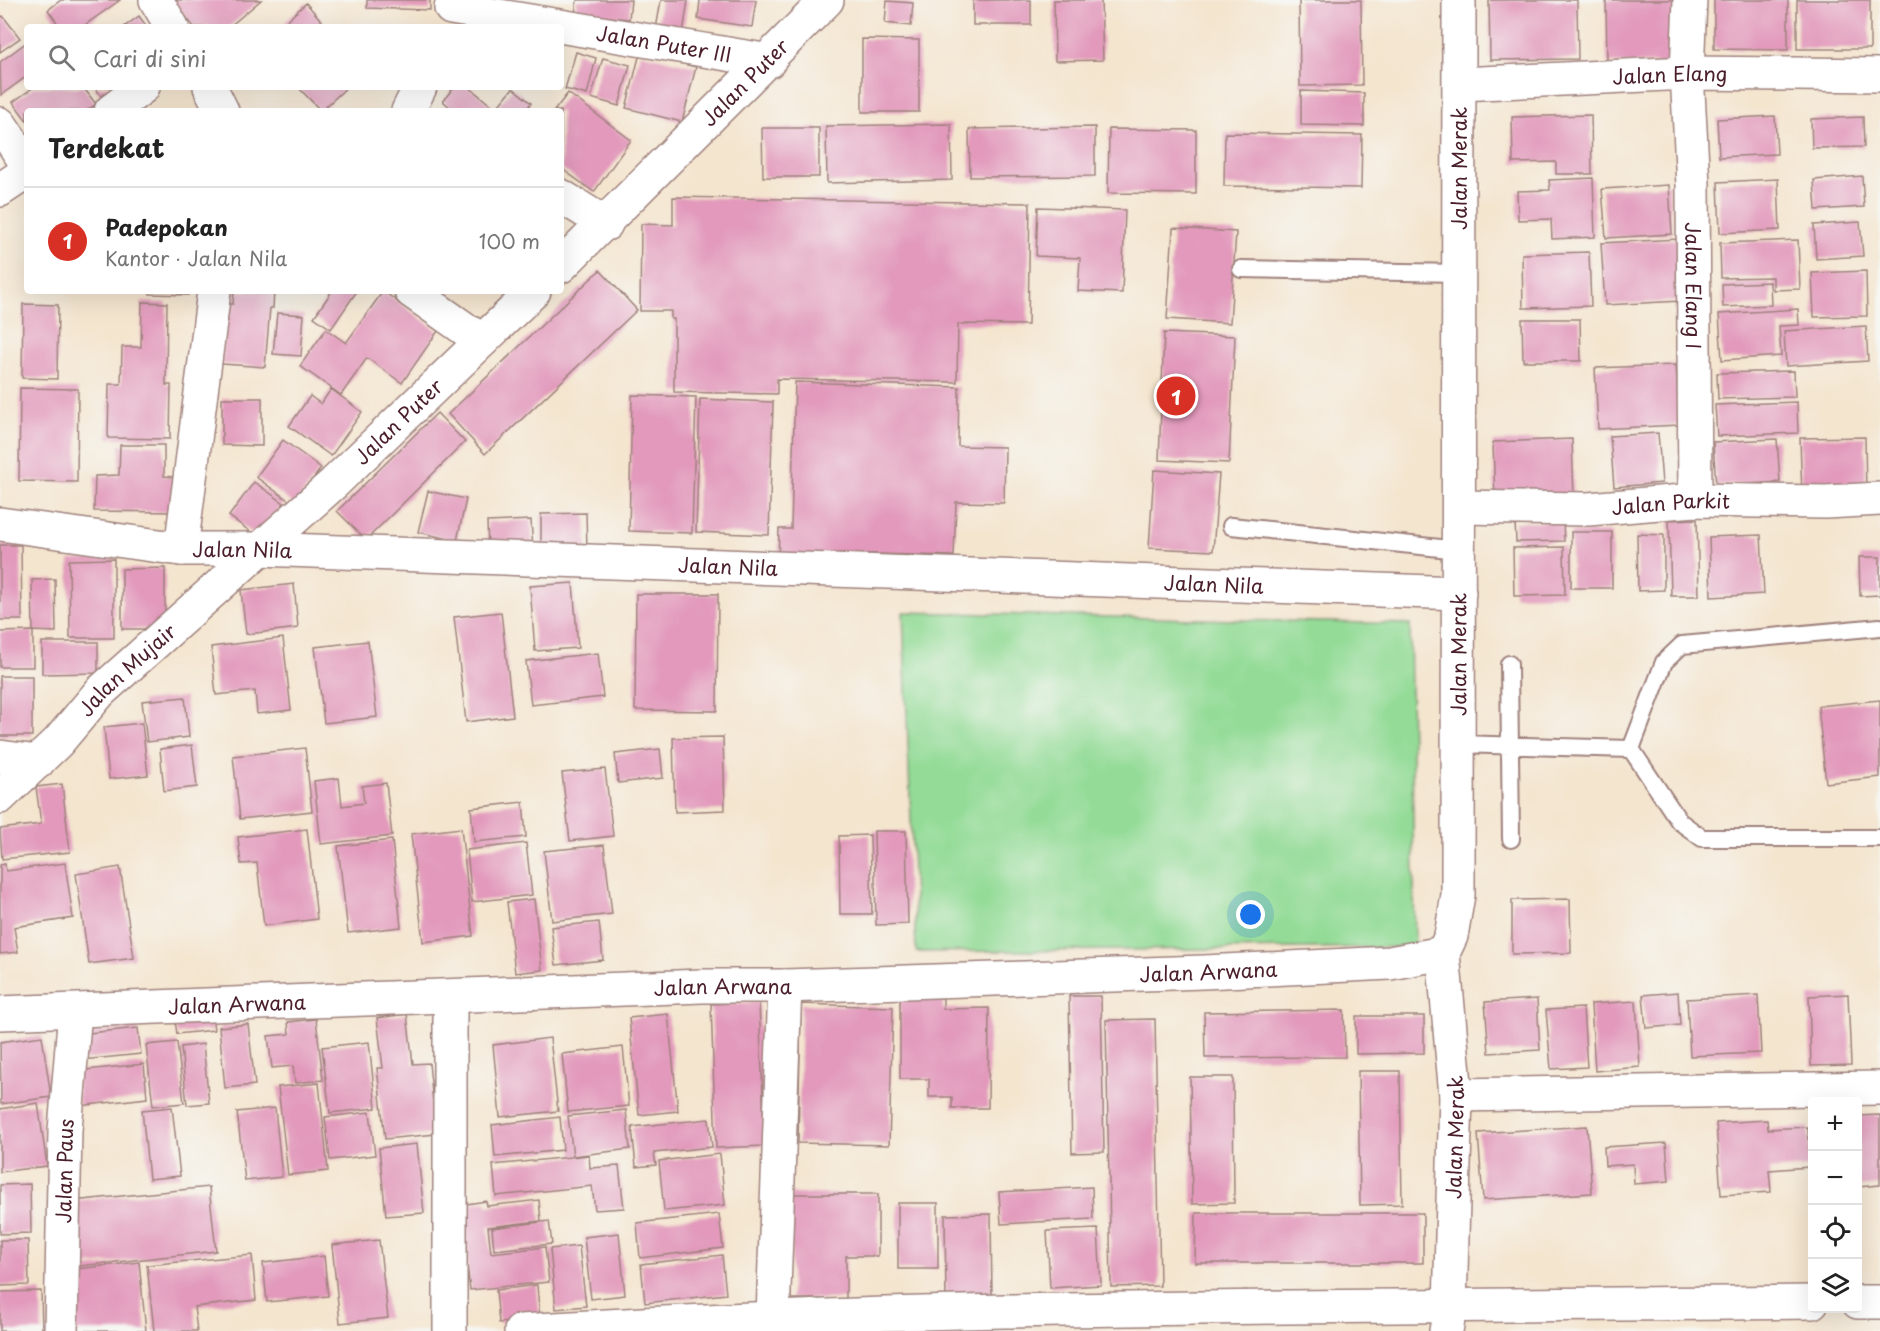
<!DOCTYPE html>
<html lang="id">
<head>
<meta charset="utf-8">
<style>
	:root { --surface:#fff; --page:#f6f6f6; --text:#222; --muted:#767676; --line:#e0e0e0; --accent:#d93025 }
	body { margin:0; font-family:"Playpen Sans",sans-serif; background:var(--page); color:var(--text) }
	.controls { position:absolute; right:18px; bottom:18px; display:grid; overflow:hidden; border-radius:6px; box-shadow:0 6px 24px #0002 }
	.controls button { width:54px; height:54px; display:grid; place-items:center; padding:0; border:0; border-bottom:2px solid var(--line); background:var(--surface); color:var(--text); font:30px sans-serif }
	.you { position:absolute; left:1251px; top:915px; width:21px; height:21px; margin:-15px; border:4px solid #fff; border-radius:50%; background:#1a73e8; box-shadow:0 0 0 9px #1a73e833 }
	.badge { display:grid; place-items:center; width:39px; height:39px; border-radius:50%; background:var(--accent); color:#fff; font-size:20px; font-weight:700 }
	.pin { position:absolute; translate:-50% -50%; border:3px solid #fff; box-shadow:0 2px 6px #0006 }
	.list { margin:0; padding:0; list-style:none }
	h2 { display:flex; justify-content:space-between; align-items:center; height:78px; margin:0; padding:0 24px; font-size:26px }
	h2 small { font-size:20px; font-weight:400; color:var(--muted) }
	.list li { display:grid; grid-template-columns:39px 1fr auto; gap:18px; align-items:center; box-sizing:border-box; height:108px; padding:0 24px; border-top:2px solid var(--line) }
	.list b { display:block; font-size:22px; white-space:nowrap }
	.list p { margin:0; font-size:20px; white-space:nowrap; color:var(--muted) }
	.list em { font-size:20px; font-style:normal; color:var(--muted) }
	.icon { flex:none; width:33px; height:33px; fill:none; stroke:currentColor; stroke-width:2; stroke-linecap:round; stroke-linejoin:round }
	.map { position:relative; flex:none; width:1880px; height:1331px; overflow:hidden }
	.search { position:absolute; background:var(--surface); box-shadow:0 6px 24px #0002; left:24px; top:24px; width:540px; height:66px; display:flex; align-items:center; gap:15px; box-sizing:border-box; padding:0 21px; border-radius:6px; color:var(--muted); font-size:22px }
	.panel { position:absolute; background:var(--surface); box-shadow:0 6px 24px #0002; left:24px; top:108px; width:540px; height:186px; border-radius:6px }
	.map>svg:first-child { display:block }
</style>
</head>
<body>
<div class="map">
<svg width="1880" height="1331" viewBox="0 0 1880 1331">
	<rect width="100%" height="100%" fill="#f6f6f2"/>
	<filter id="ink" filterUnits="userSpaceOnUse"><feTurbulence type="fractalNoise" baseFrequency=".0167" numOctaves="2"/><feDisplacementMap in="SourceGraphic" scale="12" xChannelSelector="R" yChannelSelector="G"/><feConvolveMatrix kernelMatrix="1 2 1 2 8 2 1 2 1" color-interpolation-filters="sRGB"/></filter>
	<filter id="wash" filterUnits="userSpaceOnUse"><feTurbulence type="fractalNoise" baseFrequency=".008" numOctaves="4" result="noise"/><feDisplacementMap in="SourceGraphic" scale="24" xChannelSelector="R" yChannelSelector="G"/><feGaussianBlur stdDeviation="1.35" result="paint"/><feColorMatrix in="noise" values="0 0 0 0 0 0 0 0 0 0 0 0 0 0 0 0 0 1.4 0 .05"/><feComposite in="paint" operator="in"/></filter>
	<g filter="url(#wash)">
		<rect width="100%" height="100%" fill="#f4e5cf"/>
		<path fill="#93db96" stroke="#6e7d60" stroke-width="1.5" d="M903,612l507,12 5,323 -499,5z"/>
		<g id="blocks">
			<path fill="#e299bb" d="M61,0h59l-38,27h-22l-12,-17z
				M172,0h89l-32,27h-35z
				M367,0h63v10l-63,-2z
				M577,0h54l-2,19 -54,-5z
				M661,0h27l-5,33 -27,-4z
				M700,0h56l-4,27 -54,-8z
				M973,0h58v25h-58z
				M1054,0h47l2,60 -48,1z
				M1299,0h62l1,85 -62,1z
				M1489,0h88l1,59 -88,1z
				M1606,0h70l1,64 -70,-1z
				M1714,0h74v50l-74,-1z
				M1797,0h73v49h-73z
				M887,1l26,2 -2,23 -26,-3z
				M306,3l21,24h-47z
				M3,16l17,22 -20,14v-34z
				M139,16l8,11h-23z
				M862,39l57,1v72h-57z
				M27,42v34l-26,19 -1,-33z
				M576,52l20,6 -9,37 -22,-6z
				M640,53l56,14 -14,55 -56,-14z
				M603,58l27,7 -11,41 -28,-8z
				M34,87h49l13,17 -10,7h-59v10l-14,-19z
				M94,87h22l-14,10z
				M298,87h49l-26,24z
				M454,87h15l24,20 -3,4h-36l-11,-10z
				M513,88l18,15 -6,8h-31z
				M1301,91l63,2v33l-63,-1z
				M568,93l63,47 -37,52 -33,-24v-57h-7z
				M1591,115l1,59h-36v-12l-43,1 -1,-46z
				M1775,116l2,38 -58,3 -2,-38z
				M1863,117l1,30 -52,1 -1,-29z
				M951,124l1,56 -125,3 -1,-57z
				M1095,127v49l-125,1 -1,-48z
				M762,128h57v49h-56z
				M1109,129l87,1v64l-88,-1z
				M1225,133l137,2 -1,53 -137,-2z
				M1862,176l2,31 -48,3 -2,-30z
				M1593,178l2,59 -43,2 -1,-20 -33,1 -1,-29 33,-1 -1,-10z
				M1778,179l2,51 -60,3 -2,-51z
				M1669,185l3,49 -66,4 -4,-49z
				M673,197l357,6 -2,122 -70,-1 -1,58 -180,-3v15l-103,-2v-73h-3v-8h-31l1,-87 32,1z
				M1038,207l87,3 -3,83 -44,-2 2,-33 -44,-2z
				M1860,222l3,34 -47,3 -2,-34z
				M1173,228l63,4 -6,91 -63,-4z
				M1679,239l3,62 -77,4 -4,-62z
				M1798,240l2,49 -27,1v-13l-52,1 -1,-35z
				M1589,252l2,54 -68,2 -1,-54z
				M600,270l37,40 -152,144 -37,-40z
				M1866,271l1,45 -53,1 -2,-44z
				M1770,282l1,23 -48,2 -1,-23z
				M150,291h38v4l-38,-1z
				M234,291h40l-1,17h-3l-5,59 -43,-3 4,-60h7z
				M332,291h25l-26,38 -17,-12z
				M383,291l55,40 -36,52 -35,-25 -26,37 -41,-29 26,-37 20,14z
				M142,302l25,1 -1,82h5l-1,54 -62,-1 1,-54h12l1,-37h19z
				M23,304l35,1 -1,74 -35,-1z
				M1798,309l1,16 -20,1 2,30 -59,4 -3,-46z
				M277,313l27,2 -3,41 -28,-2z
				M1522,319h58l1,42h-58z
				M1866,326l2,35 -82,5 -2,-35z
				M1164,333l71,3 -6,127 -70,-3z
				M1676,365l3,60 -81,4 -3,-61z
				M1794,371l1,26 -77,2 -1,-26z
				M795,382l164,5 -1,59 47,1 -1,56 -48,-1 -2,54 -114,-3v12l-62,-1 1,-35h12z
				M20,388l58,1 -1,93 -58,-1z
				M331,389l31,23 -31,44 -42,-30 21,-30 11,8z
				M632,395l64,2 -4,136 -63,-2z
				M222,398h40v48l-40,-1z
				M700,399l73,3 -4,133 -73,-3z
				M1797,402l1,31 -81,3 -2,-31z
				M437,413l28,29 -99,98 -29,-29z
				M1658,433l4,50 -48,4 -4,-51z
				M1865,437l1,58 -64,2 -2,-59z
				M1572,439l2,59 -79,3 -2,-59z
				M1777,439l3,43 -64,4 -3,-44z
				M283,440l38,28 -26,37 -39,-28z
				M120,445h44v31l9,1v35l-79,-1 1,-35 24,-1z
				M1154,470l65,4 -6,77 -64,-3z
				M254,482l30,21 -25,35 -30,-22z
				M428,491l38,8 -9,42 -39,-9z
				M586,513l1,37 -46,1v-37z
				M1697,519l2,77h-28l-2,-76z
				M531,520l2,27 -45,2 -1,-27z
				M1515,522h48l1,19 -48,1z
				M1571,532h41v56h-41z
				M1637,534l27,1v55l-26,1z
				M1761,535l3,59 -53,3 -2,-60z
				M0,545h21l1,75h-22z
				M1564,547l1,48 -51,1 -1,-48z
				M1859,557h21v38l-20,1z
				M114,559v79h-44l-1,-78z
				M165,568v61h-43v-60z
				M55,579l1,53 -23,-1 -1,-51z
				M573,583l5,65 -43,3 -5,-65z
				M294,584l4,44 -52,6 -5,-44z
				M636,594h82l-1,117 -82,-1z
				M501,612l12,104 -47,6 -12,-105z
				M33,631v36h-33v-35z
				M283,638l8,72 -34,4 -2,-23 -39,4 -5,-48z
				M368,641l9,76 -53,6 -9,-76z
				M42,642h56v31l-56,1z
				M598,653l5,44 -72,8 -5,-44z
				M0,676h32v60h-32z
				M185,697l4,40 -42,5 -5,-41z
				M1880,700v77l-54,6 -8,-77z
				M142,723l6,52 -39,4 -5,-52z
				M723,737l2,73 -50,2 -2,-74z
				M192,745l5,42 -33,4 -4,-42z
				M305,748l7,63 -72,8 -7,-63z
				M660,749l3,29 -45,5 -3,-29z
				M605,769l8,67 -43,5 -8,-68z
				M339,778l3,28 22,-3 -2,-17 24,-3 6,53 -71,8 -7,-63z
				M62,784l8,68 -68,7 -2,-30 41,-5 -5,-37z
				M523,802l3,35 -52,5 -3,-34z
				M461,828l12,108 -50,6 -12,-108z
				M307,829l10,90 -53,7 -7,-63 -16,1 -3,-27z
				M874,831h32l2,93 -32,1z
				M870,835l2,79h-32l-1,-78z
				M392,840l9,87 -53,6 -10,-87z
				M526,843l6,52 -60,7 -5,-52z
				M604,845l8,69 -60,7 -8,-70z
				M65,863l8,55 -59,9 4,25 -18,2v-89l5,-1 1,7z
				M120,867l14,91 -45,6 -13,-90z
				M534,899l8,71 -27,3 -8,-71z
				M1570,899l1,54 -59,1v-54z
				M599,922l4,38 -47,5 -5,-38z
				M1678,992l2,33 -34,3 -3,-33z
				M1848,994l3,71 -40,1 -2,-70z
				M1758,995l3,58 -71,3 -3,-57z
				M1069,996h32l3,156 -32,1z
				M900,998h43v11l46,-1 -1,100h-36v-11h-23v-18h-29z
				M1537,999l3,51 -51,3 -4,-51z
				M1636,1001l4,66 -45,4 -4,-67z
				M759,1002l6,144 -49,2 -5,-144z
				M801,1004l92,3 -4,138 -91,-2z
				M1583,1008l4,59 -36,2 -5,-59z
				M1344,1010l1,47 -140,1 -1,-46z
				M407,1014l6,50 16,-1 7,71 -51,5 -8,-71h6l-6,-50z
				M668,1014l10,97 -39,4 -10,-97z
				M212,1015l2,15 -37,4 -2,-14z
				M1356,1016h68v37l-68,1z
				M316,1019l7,61 -28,3 -2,-17 -21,2 -4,-32 21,-2 -1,-12z
				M1155,1019l5,267 -49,1 -5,-267z
				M248,1024l7,61 -30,3 -6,-61z
				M138,1028l3,26 -59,6 -3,-26z
				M42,1036l9,61 -50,7 -1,-62z
				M550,1038l8,73 -58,6 -7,-72z
				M177,1042l7,61 -31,3 -7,-61z
				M369,1042l7,66 -46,5 -8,-66z
				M203,1044l6,59 -22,2 -6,-58z
				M623,1047l6,59 -61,6 -6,-58z
				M144,1064l3,34 -68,8 -3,-35z
				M1358,1071h42l2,133 -42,1z
				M1190,1077h43l1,126 -42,1z
				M319,1083l9,88 -40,4 -10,-88z
				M38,1103l9,63 -47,6v-63z
				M172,1107l8,69 -31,3 -7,-69z
				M275,1108l7,69 -37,4 -8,-69z
				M626,1110l4,39 -57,7 -5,-40z
				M370,1112l5,43 -45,5 -5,-43z
				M1880,1115v70l-22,2v-71z
				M560,1117l3,33 -68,7 -3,-32z
				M709,1119l3,28 -58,6 2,12 -20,2 -4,-40z
				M1767,1120l1,9 40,-2 2,40 -41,3 2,22 -50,3 -5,-72z
				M1587,1126l5,67 -109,7 -5,-67z
				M1666,1143l3,38 -35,3 -1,-20 -28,2 -1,-19z
				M417,1144l7,69 -38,3 -7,-68z
				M720,1154l5,51 -61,6 -5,-50z
				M589,1155l1,13 29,-2 5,42 -29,2 -3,-24 -96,10 -3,-31z
				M30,1184l1,49 -31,1v-49z
				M209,1187l7,64 -136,15 -7,-65z
				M1092,1187l1,32 -92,5 -2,-32z
				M791,1194h87v62h-32v43h-55z
				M539,1200l2,21 -53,6 3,26 54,-6 4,35 -79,8 -10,-85 26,-4 1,5z
				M898,1203h40v66h-40z
				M1196,1213h227v50h-228z
				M719,1214l4,34 -83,10 -3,-35z
				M991,1214l1,88 -46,1 -1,-88z
				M549,1221l3,23 -58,6 -2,-22z
				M1098,1229l3,56 -51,3 -3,-57z
				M619,1233l6,62 -34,4 -7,-62z
				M0,1240h28l1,45 -29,1z
				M379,1240l9,78 -48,5 -8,-78z
				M579,1246l7,60 -30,3 -6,-60z
				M252,1255l4,45 -62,7 3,24h-43l-7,-66z
				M722,1255l4,39 -81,9 -4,-39z
				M324,1256l4,40 -61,6 -4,-39z
				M139,1262l7,69h-72l-7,-61z
				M537,1285l3,34 -41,4 -3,-33z
				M41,1291l1,40h-42v-39z"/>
		</g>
	</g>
	<g filter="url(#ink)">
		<use href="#blocks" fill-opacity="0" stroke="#9f827d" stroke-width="1.5"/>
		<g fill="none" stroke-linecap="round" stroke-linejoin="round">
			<defs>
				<path id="lane" d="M1241,269l219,4
					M1231,526l228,24
					M1509,664l2,175
					M1458,744l173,5 48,72 23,17h178
					M1631,749l33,-87 18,-17 198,-18"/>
				<g id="street">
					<path d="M156,0l16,27"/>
					<path id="s1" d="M1690,0l-3,73 6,112 2,315"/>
					<path id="s2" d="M451,8l318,53"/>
					<path id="s3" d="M1460,84l227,-11 193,2"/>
					<path d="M210,87l12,24"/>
					<path d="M111,111l32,-24"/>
					<path d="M408,111l12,-24"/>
					<path d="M0,124l27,40"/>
					<path d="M0,190l27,-18"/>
					<path d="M561,196l45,28"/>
					<path id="s4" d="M561,266l266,-266"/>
					<path d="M411,291l71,50"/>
					<path id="s5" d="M1459,507l129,2 107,-9 131,2 54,-3"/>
					<path id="s6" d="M0,524l181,25h78l1200,44"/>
					<path d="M181,549l33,-258"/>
					<path d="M0,757l38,5"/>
					<path id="s7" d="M0,797l58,-55 42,-50 234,-209 200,-192"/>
					<path d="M450,997v334"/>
					<path id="s8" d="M0,1013l702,-27h83l419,-14 186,-9 53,-10"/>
					<path d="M1456,1095l424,-7"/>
					<path d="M1858,1302h22"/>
					<path d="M773,1317l12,-331"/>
					<path id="s9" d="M61,1331l4,-201 10,-119"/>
					<path d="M521,1331c430,-28 861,-23 1291,-29"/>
					<path id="s10" d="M1446,1331l4,-24 6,-212 -13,-142 8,-17 7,-41 1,-895"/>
				</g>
			</defs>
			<use href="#lane" stroke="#9f827d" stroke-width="20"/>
			<use href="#street" stroke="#9f827d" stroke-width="36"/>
			<use href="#lane" stroke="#fff" stroke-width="16"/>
			<use href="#street" stroke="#fff" stroke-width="33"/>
		</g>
	</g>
	<g text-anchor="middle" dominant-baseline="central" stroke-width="4.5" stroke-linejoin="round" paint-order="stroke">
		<g font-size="20" fill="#4a1f2b" stroke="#f6f6f2">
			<text stroke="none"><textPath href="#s2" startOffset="216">Jalan Puter III</textPath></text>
			<text stroke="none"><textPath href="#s3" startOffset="210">Jalan Elang</textPath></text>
			<text stroke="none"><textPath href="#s4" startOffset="260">Jalan Puter</textPath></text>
			<text stroke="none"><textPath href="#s10" startOffset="1166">Jalan Merak</textPath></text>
			<text stroke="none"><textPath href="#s1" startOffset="286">Jalan Elang I</textPath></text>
			<text stroke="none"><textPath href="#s7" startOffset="548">Jalan Puter</textPath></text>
			<text stroke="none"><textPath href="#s5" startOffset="212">Jalan Parkit</textPath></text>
			<text stroke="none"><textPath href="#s6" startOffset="244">Jalan Nila</textPath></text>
			<text stroke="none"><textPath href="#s6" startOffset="730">Jalan Nila</textPath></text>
			<text stroke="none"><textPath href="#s6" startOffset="1216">Jalan Nila</textPath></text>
			<text stroke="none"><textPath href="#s10" startOffset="680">Jalan Merak</textPath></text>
			<text stroke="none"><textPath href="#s7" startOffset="180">Jalan Mujair</textPath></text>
			<text stroke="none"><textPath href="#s8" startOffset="1209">Jalan Arwana</textPath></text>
			<text stroke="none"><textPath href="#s8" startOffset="723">Jalan Arwana</textPath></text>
			<text stroke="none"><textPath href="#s8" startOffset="237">Jalan Arwana</textPath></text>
			<text stroke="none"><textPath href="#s10" startOffset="194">Jalan Merak</textPath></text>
			<text stroke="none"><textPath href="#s9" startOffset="160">Jalan Paus</textPath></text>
		</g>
	</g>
</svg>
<div class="controls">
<button>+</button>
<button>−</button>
<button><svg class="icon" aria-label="locate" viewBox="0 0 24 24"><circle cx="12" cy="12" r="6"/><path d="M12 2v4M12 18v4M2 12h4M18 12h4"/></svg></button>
<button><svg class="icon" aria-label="layers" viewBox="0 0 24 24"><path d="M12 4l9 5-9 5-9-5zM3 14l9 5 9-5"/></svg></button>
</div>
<div class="you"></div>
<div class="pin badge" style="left:1176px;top:396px">1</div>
<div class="search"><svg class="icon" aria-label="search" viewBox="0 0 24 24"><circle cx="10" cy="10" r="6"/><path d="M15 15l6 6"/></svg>Cari di sini</div>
<section class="panel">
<h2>Terdekat<small></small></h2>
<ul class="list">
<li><span class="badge">1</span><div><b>Padepokan</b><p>Kantor · Jalan Nila</p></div><em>100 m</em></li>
</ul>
</section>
</div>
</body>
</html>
